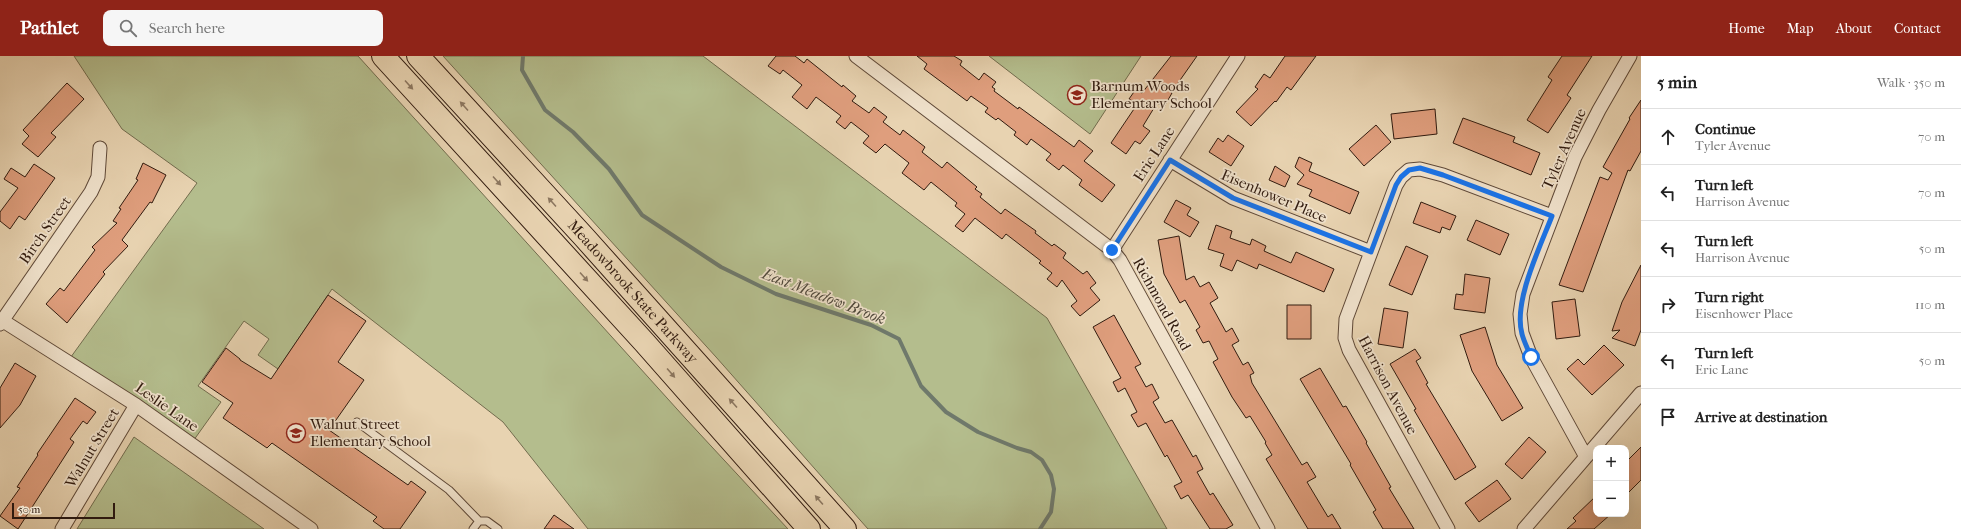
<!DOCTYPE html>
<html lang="en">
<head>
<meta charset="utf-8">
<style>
	:root { --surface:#fff; --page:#f6f6f6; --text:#222; --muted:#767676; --line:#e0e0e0; --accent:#8f2418 }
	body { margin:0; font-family:"IM FELL French Canon",serif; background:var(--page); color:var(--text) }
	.controls { position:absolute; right:12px; bottom:12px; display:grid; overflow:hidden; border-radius:8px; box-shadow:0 4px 16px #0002 }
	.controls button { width:36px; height:36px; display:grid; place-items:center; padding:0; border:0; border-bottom:1px solid var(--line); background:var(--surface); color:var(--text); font:20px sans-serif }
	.scale { position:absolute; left:12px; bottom:10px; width:103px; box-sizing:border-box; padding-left:4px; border:2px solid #311b0f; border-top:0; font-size:11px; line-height:14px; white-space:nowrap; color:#311b0f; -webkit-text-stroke:3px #f0e2cc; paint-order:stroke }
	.stop { position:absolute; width:12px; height:12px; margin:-9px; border:3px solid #1a73e8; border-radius:50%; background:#fff }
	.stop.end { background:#1a73e8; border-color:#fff; box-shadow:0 1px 4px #0008 }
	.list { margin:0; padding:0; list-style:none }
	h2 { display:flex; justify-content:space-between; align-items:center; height:52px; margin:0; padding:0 16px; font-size:17px }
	h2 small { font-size:13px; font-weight:400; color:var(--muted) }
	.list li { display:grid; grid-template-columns:26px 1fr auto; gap:12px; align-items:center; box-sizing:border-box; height:56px; padding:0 16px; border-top:1px solid var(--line) }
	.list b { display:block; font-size:15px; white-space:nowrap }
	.list p { margin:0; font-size:13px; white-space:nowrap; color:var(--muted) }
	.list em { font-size:13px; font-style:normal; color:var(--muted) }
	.icon { flex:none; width:22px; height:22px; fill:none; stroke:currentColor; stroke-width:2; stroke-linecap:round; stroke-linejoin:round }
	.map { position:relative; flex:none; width:1641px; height:473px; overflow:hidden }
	header { display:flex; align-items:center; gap:24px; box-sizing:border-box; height:56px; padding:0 20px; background:var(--accent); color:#fff }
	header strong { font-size:19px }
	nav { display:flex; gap:22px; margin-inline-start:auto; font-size:14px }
	.search { width:280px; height:36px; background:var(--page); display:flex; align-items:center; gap:10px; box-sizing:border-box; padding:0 14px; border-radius:8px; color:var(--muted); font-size:15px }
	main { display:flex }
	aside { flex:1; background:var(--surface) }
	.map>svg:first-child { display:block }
</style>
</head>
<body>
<header>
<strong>Pathlet</strong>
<div class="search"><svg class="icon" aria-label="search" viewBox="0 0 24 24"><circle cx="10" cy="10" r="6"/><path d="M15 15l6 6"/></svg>Search here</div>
<nav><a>Home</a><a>Map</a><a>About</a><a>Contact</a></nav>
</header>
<main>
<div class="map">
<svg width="1641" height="473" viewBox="0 0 1641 473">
	<rect width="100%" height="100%" fill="#e8d3b1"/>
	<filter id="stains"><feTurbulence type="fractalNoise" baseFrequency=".005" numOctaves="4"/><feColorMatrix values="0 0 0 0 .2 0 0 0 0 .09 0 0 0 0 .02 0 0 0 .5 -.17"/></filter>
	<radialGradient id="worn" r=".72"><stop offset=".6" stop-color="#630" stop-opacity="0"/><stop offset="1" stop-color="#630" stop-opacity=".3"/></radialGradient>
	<path fill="#b4bd8d" stroke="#726c4e" d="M74,0h284l328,363 102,110h-200l-85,-107 -171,-133 -54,80 -20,-14 11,-16 -25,-18 -46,65 23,16 -30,42 -123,-83 129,-178 -75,-54z
		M443,0h260l344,262 120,211h-299l-152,-172z
		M989,0h152l-51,78z
		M134,381l130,92h-187z"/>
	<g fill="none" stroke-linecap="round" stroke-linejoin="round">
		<path stroke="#6f796b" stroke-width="4" d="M523,0l-1,14 23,40 28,22 36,37 33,46 79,52 55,27 95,31 28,14 22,47 25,26 32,20 39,16 14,4 11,8 9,15 3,14 -3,23 -11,17"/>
	</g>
	<path fill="#df9e7d" stroke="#311b0f" d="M776,0h19l9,7 3,-4 35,28 1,-2 13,11 -4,5 17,12 5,-6 13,10 -4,5 17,13 3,-5 22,17 -3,5 20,16 5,-6 30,25 -2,2 7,5 -2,3 21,17 4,-5 31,22 -1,2 17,13 2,-2 12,9 -3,5 20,16 4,-3 9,12 -6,5 10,12 -20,16 -9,-10 6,-5 -15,-21 -5,7 -10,-8 5,-6 -13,-10 2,-2 -35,-27 -4,5 -27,-21 -12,14 -8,-6 10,-12 -10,-8 2,-3 -26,-21 -7,8 -22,-17 7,-10 -24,-19 -9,9 -13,-10 6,-7 -18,-14 -6,7 -9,-7 5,-6 -25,-19 -9,12 -15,-12 10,-12 -19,-15 -3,4 -12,-8z
		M917,0h37l8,5 -2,4 19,15 5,-7 12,9 -4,5 3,2 -1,2 24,18 1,-2 55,40 5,-7 14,11 -9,10 31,24 -13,17 -23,-17 3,-5 -19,-15 -4,5 -13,-10 5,-6 -20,-15 -4,6 -13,-10 2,-3 -18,-14 -2,2 -11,-8 3,-4 -17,-12 -4,5 -43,-32 3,-5z
		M1171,0h26l-26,37h1l-8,14 -7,-4 -14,23 7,5 -10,13 -5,-3 -9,13 -15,-11 25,-37v-3l-7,-4 7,-10 6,4z
		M1285,0h31l-25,34 -4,-3 -11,15 -1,-1 -24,25 -15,-14 22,-23 -3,-2 9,-13 6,4z
		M1562,0h30l-25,39 4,3 -23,35 -21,-13 25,-40 -4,-3z
		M67,27l17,16 -33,34 5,4 -18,20 -16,-13 7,-8 -6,-6z
		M1641,44v51l-11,20 -2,-1 -45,122 -24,-7 41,-108 8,3 4,-7 -9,-6 27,-48 -1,-1z
		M1435,53l2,25 -43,5 -3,-25z
		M1463,62l52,19 -2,5 27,11 -9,22 -78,-32z
		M1376,69l15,17 -27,24 -15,-17z
		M1228,79l16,11 -13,20 -22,-14 9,-14 5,4z
		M1299,101l13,6 -3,8 50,21 -9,22 -41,-18 3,-6 -15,-6 7,-9 -9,-8z
		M143,107l23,12 -14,28 -2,-1 -28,38 6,6 -25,26 2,2 -38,49 -21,-19 14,-16 4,3 31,-41 -3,-3 25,-24 -4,-2 8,-12 -2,-1 19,-28 -2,-1z
		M34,108l21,14 -30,42 -6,-4 -9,13 -10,-8v-9l18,-24 -14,-9 7,-11 14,9z
		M1275,110l15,10 -5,11 -16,-7z
		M1176,144l15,8 -4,7 12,7 -9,15 -26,-15z
		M1421,146l35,14 -6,14 -8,-3 -2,6 -27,-10z
		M1476,164l33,14 -9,21 -33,-15z
		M1216,169l16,6 -2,7 20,7 2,-6 14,7 -2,5 27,12 5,-11 38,17 -10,23 -65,-28 -2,5 -20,-9 -5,11 -12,-5 4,-12 -16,-5z
		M1179,180l7,44 8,-4 6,11 9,-5 9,16 -8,5 16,29 6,-4 7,13 -7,4 11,20 5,-3 6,11 -4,2 2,8 50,82 5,-3 9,15 -9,5 21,35 4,-3 9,15h-33l-42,-70 6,-4 -7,-12 1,-1 -16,-26 -4,2 -14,-21 -19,-35 5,-3 -9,-18 -6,2 -7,-13 4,-3 -15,-27 -5,3 -16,-29 -6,-34z
		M1406,190l22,10 -16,39 -23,-10z
		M1641,209v65l-6,16 -23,-8 8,-8 -8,1 10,-29z
		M1465,218l25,4 -5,35 -31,-4 2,-15 7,1z
		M328,239l38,26 -28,41 26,18 -35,50 79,55 3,-4 15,11 -26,37h-16l-11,-8 4,-4 -105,-74 -5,5 -44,-30 10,-15 -31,-21 24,-34 14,11v1l31,19z
		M1575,243l5,37 -24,3 -4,-37z
		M1287,249h24v34h-24z
		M1384,252l24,4 -5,36 -25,-4z
		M1114,259l27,49 -6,3 11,20 6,-3 7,14 -6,4 12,21 7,-3 21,37 3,-2 7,14 -6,3 13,23 3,-2 20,32 -7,4h-16l-22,-34 -7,4 -7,-13 8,-4 -15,-27 -2,2 -19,-34 -8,4 -7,-12 6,-3 -12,-24 -7,4 -5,-10 8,-4 -28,-51z
		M1485,271l12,38 26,43 -21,13 -30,-50 -12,-36z
		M1604,289l20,20 -32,30 -25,-26 11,-10 6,6z
		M1415,293l6,9 -5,3 12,22 -2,1 50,83 -21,13 -41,-70 2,-1 -26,-45z
		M15,307l21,13 -16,29 -20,23v-40z
		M1320,312l23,39 3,-1 21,36 -1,1 25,44 -2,1 25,41h-31l-10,-17 3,-2 -26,-45 1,-1 -51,-85z
		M75,342l21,14 -9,12 -4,-3 -13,18 4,3 -56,87 -18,-13 20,-28 -3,-1 21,-32 -1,-1z
		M1529,381l17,15 -24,27 -17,-15z
		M1641,391v33l-15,15v-33z
		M1497,424l14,19 -32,23 -14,-19z
		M1596,440v18h15l-17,15h-27l9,-8 -3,-3z
		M554,459l20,14h-30z"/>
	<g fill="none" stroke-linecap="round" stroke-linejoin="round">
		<defs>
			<path id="service" d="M357,366l92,68 30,31
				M473,473l6,-8h8l11,8"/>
			<path id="minor" d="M856,0l256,194 8,10 148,269
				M1170,104l63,38 138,54
				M1112,194l126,-194
				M0,263l136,86 175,124
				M0,268l91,-132 7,-15 2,-29
				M1586,401l-55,-100 -9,-24 -2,-19 3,-20 52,-137 24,-47 31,-54
				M62,473l74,-124
				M1448,473l-99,-179 -4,-12 1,-19 50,-134 5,-8 8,-7 11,-1 23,6 109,41
				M1524,473l117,-136"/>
			<g id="motorway">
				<path d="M383,0l261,286 165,187"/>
				<path id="s1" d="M418,0l166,181 261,292"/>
			</g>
		</defs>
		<use href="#service" stroke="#5f4938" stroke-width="9"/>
		<use href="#minor" stroke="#5f4938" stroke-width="15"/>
		<use href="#motorway" stroke="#311b0f" stroke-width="24"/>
		<use href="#service" stroke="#f0e2cc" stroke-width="7"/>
		<use href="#minor" stroke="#f0e2cc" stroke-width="13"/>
		<use href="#motorway" stroke="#e8d3b1" stroke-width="22"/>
	</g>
	<defs><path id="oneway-solid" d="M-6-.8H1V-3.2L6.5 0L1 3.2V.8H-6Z"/></defs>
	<g fill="#8c7760">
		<use href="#oneway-solid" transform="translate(409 29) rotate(48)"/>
		<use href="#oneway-solid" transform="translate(464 50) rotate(-132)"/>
		<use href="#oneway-solid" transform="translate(497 125) rotate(48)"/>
		<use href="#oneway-solid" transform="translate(552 146) rotate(-132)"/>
		<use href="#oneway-solid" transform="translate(584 221) rotate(48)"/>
		<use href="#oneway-solid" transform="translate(671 317) rotate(49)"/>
		<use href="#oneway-solid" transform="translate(733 347) rotate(-132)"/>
		<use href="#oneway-solid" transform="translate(819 444) rotate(-131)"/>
	</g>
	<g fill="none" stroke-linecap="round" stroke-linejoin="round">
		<path stroke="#1a73e8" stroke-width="5" d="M1112,194l58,-90 63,38 138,54 25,-67 5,-8 8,-7 11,-2 23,7 109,41c-12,31 -39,86 -30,118 2,8 6,15 9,23"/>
	</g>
	<defs>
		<symbol id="school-ring" viewBox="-11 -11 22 22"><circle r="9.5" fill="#f0e2cc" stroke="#8f2418" stroke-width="1.5"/><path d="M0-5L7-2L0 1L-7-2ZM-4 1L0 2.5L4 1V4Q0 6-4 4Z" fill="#8f2418"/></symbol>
	</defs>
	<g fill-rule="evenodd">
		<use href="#school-ring" x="1066" y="28" width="22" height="22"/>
		<use href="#school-ring" x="285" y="366" width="22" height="22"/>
	</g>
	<g text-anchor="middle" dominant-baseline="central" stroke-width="3.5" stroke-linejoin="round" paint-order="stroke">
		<g font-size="15" fill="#311b0f" stroke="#f0e2cc" text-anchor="start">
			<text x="1091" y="30">Barnum Woods<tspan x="1091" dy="17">Elementary School</tspan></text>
			<text x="310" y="368">Walnut Street<tspan x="310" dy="17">Elementary School</tspan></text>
		</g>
		<g font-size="15" fill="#311b0f" stroke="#f0e2cc">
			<text transform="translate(1564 93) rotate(-66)">Tyler Avenue</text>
			<text transform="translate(1154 98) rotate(-57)">Eric Lane</text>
			<text transform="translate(1274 140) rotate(23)">Eisenhower Place</text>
			<text transform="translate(45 174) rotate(-55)">Birch Street</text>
			<text stroke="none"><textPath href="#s1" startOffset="319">Meadowbrook State Parkway</textPath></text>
			<text transform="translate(1162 248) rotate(61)">Richmond Road</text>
			<text transform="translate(1388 329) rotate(62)">Harrison Avenue</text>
			<text transform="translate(167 351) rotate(35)">Leslie Lane</text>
			<text transform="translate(92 392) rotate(-59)">Walnut Street</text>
		</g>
		<g font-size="16" font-style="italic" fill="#504a3d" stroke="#f0e2cc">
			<text transform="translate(824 240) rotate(21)">East Meadow Brook</text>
		</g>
	</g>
	<rect width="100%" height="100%" filter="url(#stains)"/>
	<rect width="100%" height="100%" fill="url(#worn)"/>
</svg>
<div class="controls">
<button>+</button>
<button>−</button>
</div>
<div class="scale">50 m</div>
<div class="stop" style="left:1531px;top:301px"></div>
<div class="stop end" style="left:1112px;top:194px"></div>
</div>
<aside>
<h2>5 min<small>Walk · 350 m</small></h2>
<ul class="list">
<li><svg class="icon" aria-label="ahead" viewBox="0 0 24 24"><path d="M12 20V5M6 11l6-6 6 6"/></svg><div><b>Continue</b><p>Tyler Avenue</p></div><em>70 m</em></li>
<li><svg class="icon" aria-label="left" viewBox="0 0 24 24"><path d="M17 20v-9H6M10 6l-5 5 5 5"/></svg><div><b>Turn left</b><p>Harrison Avenue</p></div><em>70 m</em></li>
<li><svg class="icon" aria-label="left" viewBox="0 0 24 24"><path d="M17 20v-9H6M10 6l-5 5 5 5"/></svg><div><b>Turn left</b><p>Harrison Avenue</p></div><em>50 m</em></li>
<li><svg class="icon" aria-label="right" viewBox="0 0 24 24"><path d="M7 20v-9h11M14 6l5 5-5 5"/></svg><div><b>Turn right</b><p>Eisenhower Place</p></div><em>110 m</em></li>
<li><svg class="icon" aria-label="left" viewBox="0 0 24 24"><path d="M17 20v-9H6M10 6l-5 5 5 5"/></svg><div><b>Turn left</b><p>Eric Lane</p></div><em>50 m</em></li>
<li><svg class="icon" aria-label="arrive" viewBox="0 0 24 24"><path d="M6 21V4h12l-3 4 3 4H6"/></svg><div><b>Arrive at destination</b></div></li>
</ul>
</aside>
</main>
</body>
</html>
